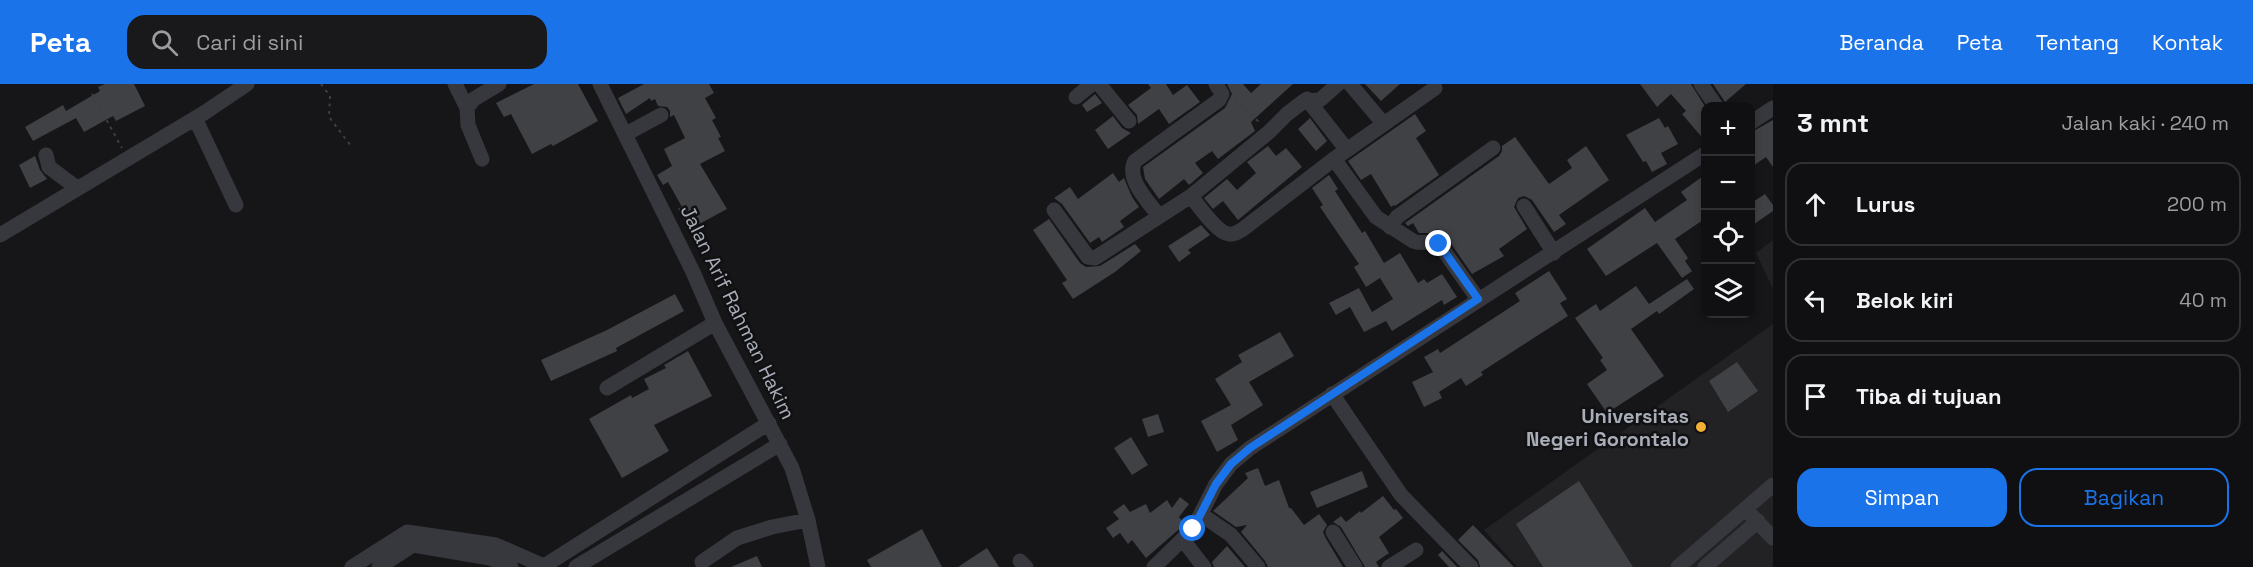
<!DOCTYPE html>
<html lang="id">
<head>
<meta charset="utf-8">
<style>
	:root { --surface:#101012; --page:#19191b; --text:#f1f3f6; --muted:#9c9d9f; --line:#303032; --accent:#1a73e8 }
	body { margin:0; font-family:"Space Grotesk",sans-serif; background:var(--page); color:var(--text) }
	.controls { position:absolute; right:18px; top:18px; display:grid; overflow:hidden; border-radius:12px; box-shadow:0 3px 9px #0003 }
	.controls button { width:54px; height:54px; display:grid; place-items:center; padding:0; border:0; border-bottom:2px solid var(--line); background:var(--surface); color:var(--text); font:30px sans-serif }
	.stop { position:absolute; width:18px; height:18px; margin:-14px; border:4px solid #1a73e8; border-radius:50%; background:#fff }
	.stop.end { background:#1a73e8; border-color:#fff; box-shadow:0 2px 6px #0008 }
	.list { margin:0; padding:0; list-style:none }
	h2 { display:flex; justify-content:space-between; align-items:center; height:78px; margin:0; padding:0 24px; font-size:26px }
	h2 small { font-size:20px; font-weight:400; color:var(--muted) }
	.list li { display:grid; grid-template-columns:39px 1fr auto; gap:18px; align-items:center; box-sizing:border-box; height:84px; margin:0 12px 12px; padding:0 12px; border:2px solid var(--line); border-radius:18px }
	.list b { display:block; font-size:22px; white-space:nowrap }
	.list em { font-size:20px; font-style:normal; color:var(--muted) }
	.actions { display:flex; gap:12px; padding:18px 24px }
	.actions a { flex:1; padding:14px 0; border:2px solid var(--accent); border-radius:18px; text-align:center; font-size:21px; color:var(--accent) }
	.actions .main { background:var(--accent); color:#fff }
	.icon { flex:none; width:33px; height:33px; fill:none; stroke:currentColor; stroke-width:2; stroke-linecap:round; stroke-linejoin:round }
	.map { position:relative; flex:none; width:1773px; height:483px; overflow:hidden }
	header { display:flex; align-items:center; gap:36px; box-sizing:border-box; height:84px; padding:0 30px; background:var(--accent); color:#fff }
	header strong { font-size:28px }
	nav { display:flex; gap:33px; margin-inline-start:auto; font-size:21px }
	.search { width:420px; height:54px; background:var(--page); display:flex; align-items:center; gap:15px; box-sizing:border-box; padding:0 21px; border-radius:18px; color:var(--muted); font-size:22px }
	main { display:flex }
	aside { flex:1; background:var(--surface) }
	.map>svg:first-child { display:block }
</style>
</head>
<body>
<header>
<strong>Peta</strong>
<div class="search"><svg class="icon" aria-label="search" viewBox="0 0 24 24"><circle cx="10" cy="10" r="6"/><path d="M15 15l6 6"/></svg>Cari di sini</div>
<nav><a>Beranda</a><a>Peta</a><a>Tentang</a><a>Kontak</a></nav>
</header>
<main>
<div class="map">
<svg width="1773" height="483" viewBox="0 0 1773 483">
	<rect width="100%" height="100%" fill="#161618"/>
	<path fill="#222225" d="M1773,156v49l-17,-36z
		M1773,240v243h-256l-33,-37z"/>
	<path fill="#404145" d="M105,0h29l11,22 -29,15 -3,-5 -29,16 -8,-14 -43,23 -8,-14 38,-22 3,6 34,-20 -2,-4z
		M534,0h44l20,37 -45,25 -2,-2 -19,10 -21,-40 -7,3 -8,-14z
		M644,0h65l5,9 -9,5 11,20 -4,2 9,17 -3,1 7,13 -25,13 27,45 -37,20 -12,-20 4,-2 -14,-25 -5,3 -6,-10 15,-9 -8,-17 21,-11 -11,-23 -4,2v-6l-3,-4 -9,-1 -3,-7 -4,2 -1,-3 -24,16 -8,-16z
		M1148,0h18l7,11 14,-10 13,17 -31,22 -10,-15 -21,15 -1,-9 -9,-10 23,-17z
		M1227,0h16l8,9 10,-9h32l-42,38 4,9 -37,28 -6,-8 -17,12 8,10 -14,12 -5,-6 -25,20 -14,-20 -2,-12 82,-59 7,-14z
		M1365,0h35l-19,17z
		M1640,0h51l15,24v34l-24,-28 4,-3 -15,-17 -14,13z
		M1713,0h33l-21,18z
		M1095,10l7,9 -15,9 -5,-7z
		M1415,30l11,17 -10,7 23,37 -44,31 -1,-1 -3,2 -20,-33 -10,6 -13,-19z
		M1113,32l9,12 9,5 -23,16 -13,-19z
		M1310,34l17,23 -11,10 -18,-22z
		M1659,34l6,10 3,-2 10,18 -17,9 6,11 -15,8 -6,-11 -3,1 -17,-27z
		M1773,36v47l-7,-10 -16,11v-35z
		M1515,53l34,47 23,-16 -5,-8 19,-14 23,34 -50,35 7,9 -12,8 -22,-32 -8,-4 -6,2 -4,9 13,22 -28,20 5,7 -32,18 -25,-36 -10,-9 -5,4h-13l-6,-10 -5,3 -3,-3 94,-67 3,-5v-5z
		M1268,62l8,10 10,-8 16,19 -64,53 -15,-19 -10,8 -9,-11 23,-19 10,11 19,-17 -9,-11z
		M35,72l5,14 7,9 -17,9 -11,-23z
		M1113,89l6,9 5,-4 8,19 7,10 -19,14 4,6 -22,15 -3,-5 -9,6 -28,-39 -8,-6 16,-11 8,12z
		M1706,90v44l-31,21 13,19 -3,3 7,10 -10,7 -25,-35 -51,33 -19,-27 58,-41 10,14 32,-22 -6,-8z
		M1329,91l9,14 -3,2 27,42 3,-2 19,32 16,-10 18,30 6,-4 3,4 15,-9 15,23 -13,8 -2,-5 -50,31 -6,-10 -22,11 -14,-25 -14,8 -7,-12 30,-15 13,24 21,-13 -13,-21 -14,9 -12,-20 5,-3 -39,-57 3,-2 -11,-17z
		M1765,110l8,11v6l-23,16v-23z
		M1049,135l31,44 6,4 14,-1 35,-22 6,7 -26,21 -42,27 -11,-16 5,-3 -34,-50z
		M1201,141l9,10 -22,15 3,3 -12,9 -11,-16z
		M1549,187l18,28 -7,4 8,13 -87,56 2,3 -17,11 -5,-8 -22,14 3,6 -18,9 -12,-25 21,-10 -9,-15 14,-8 2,4 80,-52 -5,-8z
		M1687,195l7,10 -35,25 -2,-3 -26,18 33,47 -57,37 -20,-29 20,-14 -7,-10 3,-2 -28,-40 21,-14 4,7 36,-25 13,18z
		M675,210l9,17 -68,37 1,3 -66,30 -10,-21 66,-30z
		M1280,248l14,24 -45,26 14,23 -32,20 7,15 -21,12 -16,-31 30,-16 -16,-26 27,-17 -4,-7z
		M688,267l24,45 -58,29 15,26 -47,27 -33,-59 42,-24 1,3 17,-9 -5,-10 22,-11 -2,-3z
		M1737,278l21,29 -30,21 -19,-31z
		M1158,330l6,18 -16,5 -6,-18z
		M1131,353l17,28 -16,10 -18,-27z
		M1258,384l7,18 14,-6 10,28h2l13,17 15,-11 8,11 -4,7 2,5 18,30h-75l-3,-6 -24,-29 6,-7 -11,2 -23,-16 35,-33 -3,-5z
		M1362,387l6,16 -51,21 -7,-16z
		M1579,397l54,86h-90l-27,-43z
		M1383,412l11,14 2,-1 7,9 -24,19 10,16 -13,9 3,5h-14l-24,-40 -8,-5 8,-6 5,6 14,-11 1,2z
		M1180,413l9,7 -10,13 6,7 -39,34 -14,-18 -4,4 -8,-11 -7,5 -7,-10 13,-9 -6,-7 11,-8 6,8 16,-8 4,9 17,-13 5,8z
		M1473,441l41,42h-34l-2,-7 -20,-20z
		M922,445l20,38h-71l-4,-7z
		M1227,462l18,21h-31l-2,-5z
		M987,464l12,19h-41l15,-10z
		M1442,467l15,16h-8l-11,-12z
		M757,472l5,11h-31z"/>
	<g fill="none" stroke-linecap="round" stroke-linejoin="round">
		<path stroke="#3d3f44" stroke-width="2" stroke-dasharray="3 4.5" stroke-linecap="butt" d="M321,0l9,12 -1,21 22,29
			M92,10l30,54
			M1235,14l24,24"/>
		<path stroke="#37383d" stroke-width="15" d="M455,0l12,24
			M600,0l93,188 22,51 77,145 16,52 10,47
			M1099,0l30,37
			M1350,0l33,39
			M1701,0l15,22
			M1435,4l-101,71 42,58 37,24c9,4 18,-1 26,3l39,55
			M1076,13l16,-13
			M1307,15l40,51
			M195,34l41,87
			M1750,39l23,-15
			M626,50l35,-19
			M46,71l3,12 28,21
			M482,75l-14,-34 -1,-17 7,-9 25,-15
			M1191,112c8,10 26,37 38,38 5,1 9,-2 14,-5l91,-70
			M1524,122l30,47
			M1054,126l34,47 7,1 96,-62 78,-64 18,-18 17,-13 16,-1 18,-16
			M1159,132c-10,-14 -34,-37 -24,-55l84,-61 3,-6 -6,-10
			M1390,143l7,-10 96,-69
			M0,151l204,-122 43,-29
			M607,304l108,-65
			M1332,310l69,101 70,72
			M1202,431l29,20 27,32
			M1752,432l21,22
			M1333,448l22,35
			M1183,456l21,27
			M1020,477l6,6
			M702,478l35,-24 35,-11 36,-7
			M352,483l55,-35 89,13 48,21 225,-143
			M379,483l34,-22 77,13 21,9
			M576,483l204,-123
			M1154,483l39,-38 23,-45 15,-20 19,-16 456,-295
			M1389,483l27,-17
			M1678,483l95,-82
			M1705,483l53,-46"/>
	</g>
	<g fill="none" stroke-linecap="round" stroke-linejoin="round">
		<path stroke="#1a73e8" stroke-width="8" d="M1193,445l23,-45 15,-20 19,-16 228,-149 -39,-55"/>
	</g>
	<circle fill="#f2b134" stroke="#111113" stroke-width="2" cx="1701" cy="343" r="6"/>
	<g text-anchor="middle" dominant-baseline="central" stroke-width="5" stroke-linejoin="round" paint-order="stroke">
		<g font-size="20" fill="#a8adb8" stroke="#111113">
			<text transform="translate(738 228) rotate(64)">Jalan Arif Rahman Hakim</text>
		</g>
		<g font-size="20" font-weight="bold" fill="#a8adb8" stroke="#111113" text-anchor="end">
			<text x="1689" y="332">Universitas<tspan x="1689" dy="23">Negeri Gorontalo</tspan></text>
		</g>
	</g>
</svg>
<div class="controls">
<button>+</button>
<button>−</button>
<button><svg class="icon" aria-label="locate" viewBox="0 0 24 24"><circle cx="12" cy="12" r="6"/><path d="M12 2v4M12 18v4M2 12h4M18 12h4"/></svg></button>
<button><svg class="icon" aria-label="layers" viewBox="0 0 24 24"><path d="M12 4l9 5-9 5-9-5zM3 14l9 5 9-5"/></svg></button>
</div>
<div class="stop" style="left:1193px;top:445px"></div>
<div class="stop end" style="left:1439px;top:160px"></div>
</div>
<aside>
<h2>3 mnt<small>Jalan kaki · 240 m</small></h2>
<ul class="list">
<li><svg class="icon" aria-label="ahead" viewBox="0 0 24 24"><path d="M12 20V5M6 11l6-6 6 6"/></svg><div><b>Lurus</b></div><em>200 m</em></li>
<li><svg class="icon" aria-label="left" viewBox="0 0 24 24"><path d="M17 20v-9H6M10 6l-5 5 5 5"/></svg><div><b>Belok kiri</b></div><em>40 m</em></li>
<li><svg class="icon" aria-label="arrive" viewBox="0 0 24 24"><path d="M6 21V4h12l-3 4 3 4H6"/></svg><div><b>Tiba di tujuan</b></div></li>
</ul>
<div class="actions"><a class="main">Simpan</a><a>Bagikan</a></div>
</aside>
</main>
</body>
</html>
